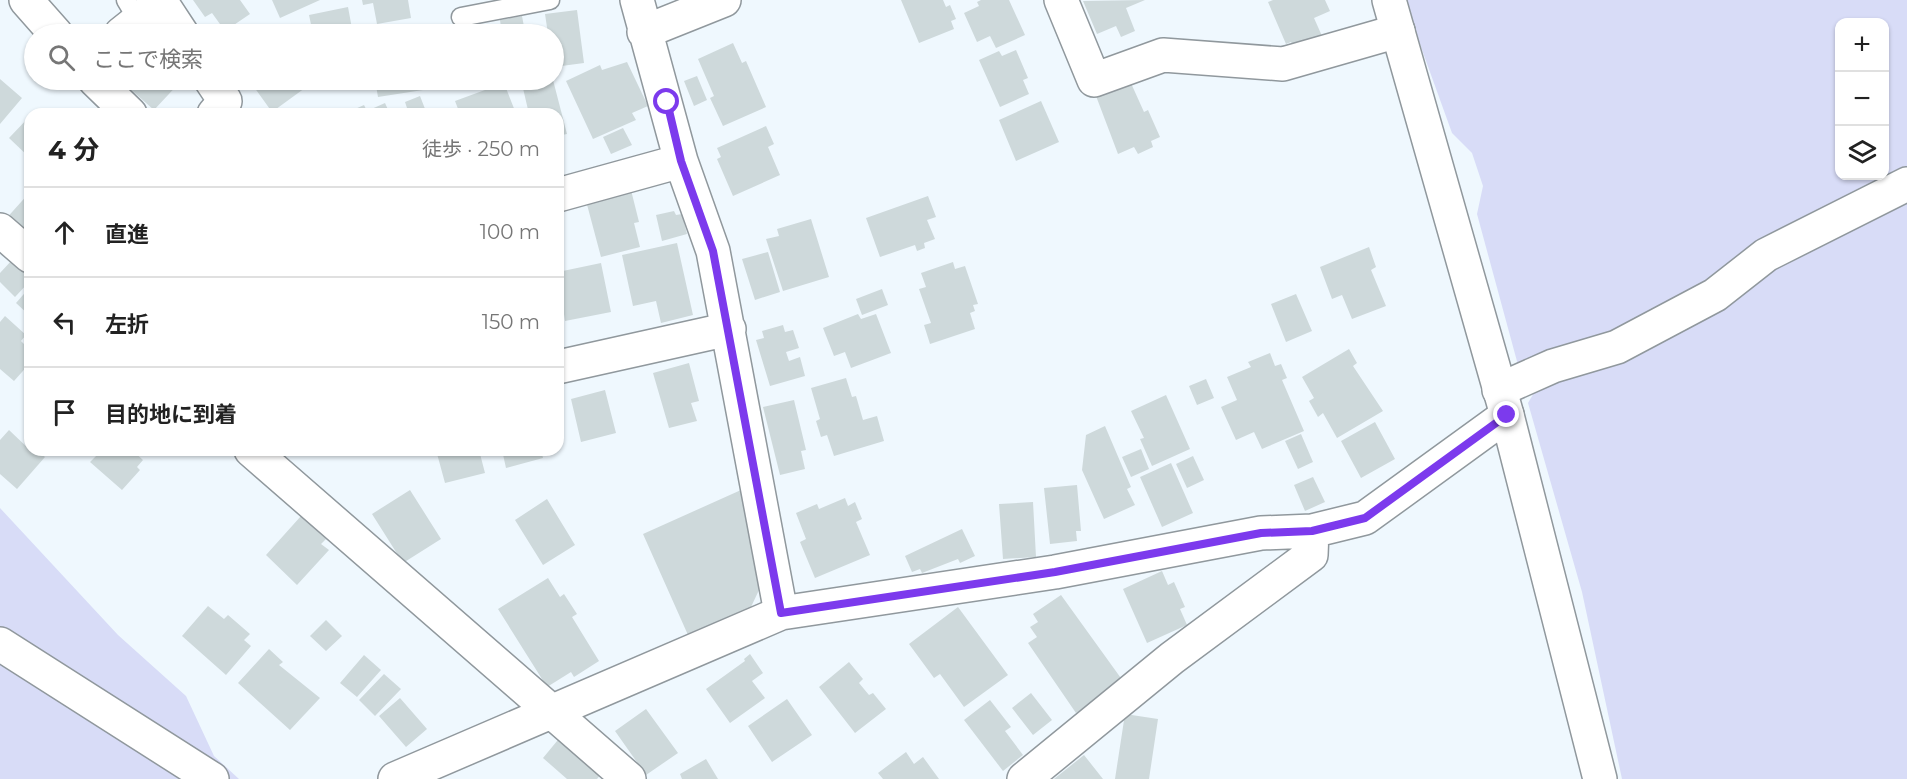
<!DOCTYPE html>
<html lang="ja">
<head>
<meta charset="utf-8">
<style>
	:root { --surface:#fff; --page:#f6f6f6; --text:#222; --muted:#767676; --line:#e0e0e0 }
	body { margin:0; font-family:Montserrat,"Noto Sans JP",sans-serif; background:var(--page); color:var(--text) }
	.controls { position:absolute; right:18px; top:18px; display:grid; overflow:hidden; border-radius:12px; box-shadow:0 2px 4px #0004 }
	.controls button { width:54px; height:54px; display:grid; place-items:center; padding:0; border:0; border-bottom:2px solid var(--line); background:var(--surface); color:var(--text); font:30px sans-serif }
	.stop { position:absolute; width:18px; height:18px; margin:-14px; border:4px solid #7c3aed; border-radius:50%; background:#fff }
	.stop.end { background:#7c3aed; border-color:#fff; box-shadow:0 2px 6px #0008 }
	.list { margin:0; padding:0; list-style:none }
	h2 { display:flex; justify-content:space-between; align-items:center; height:78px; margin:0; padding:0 24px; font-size:26px }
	h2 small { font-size:20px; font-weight:400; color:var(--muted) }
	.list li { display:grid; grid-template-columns:39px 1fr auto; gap:18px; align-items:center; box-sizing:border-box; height:90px; padding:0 24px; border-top:2px solid var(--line) }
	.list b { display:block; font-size:22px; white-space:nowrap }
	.list em { font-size:20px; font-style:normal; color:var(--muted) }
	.icon { flex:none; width:33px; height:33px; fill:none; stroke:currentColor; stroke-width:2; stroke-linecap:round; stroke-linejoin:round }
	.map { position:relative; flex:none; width:1907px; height:779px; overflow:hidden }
	.search { position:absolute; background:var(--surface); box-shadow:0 2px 4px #0004; left:24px; top:24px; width:540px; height:66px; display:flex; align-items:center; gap:15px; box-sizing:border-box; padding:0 21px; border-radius:33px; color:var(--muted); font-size:22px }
	.panel { position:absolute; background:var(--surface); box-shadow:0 2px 4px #0004; left:24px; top:108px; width:540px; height:348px; border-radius:18px }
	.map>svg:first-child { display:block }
</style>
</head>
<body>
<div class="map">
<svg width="1907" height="779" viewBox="0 0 1907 779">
	<rect width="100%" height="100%" fill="#eff8fe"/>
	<path fill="#d8dcf7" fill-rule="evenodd" d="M1404,0h503v167l-133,70 -79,56 -87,45 -90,27 -41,-151 6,-28 -11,-33 -20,-20zM1840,22h44v154h-44z
		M1907,197v582h-285l-40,-187 -54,-189 10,-17z
		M0,508l118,127 68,61 28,60 25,23h-239z"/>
	<path fill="#ced9db" d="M193,0h47l10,14 -25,17 -13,-18 -7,4z
		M272,0h48l-40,18z
		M362,0h46l3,18 -34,6 -4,-21 -10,2z
		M901,0h42l3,7 4,-2 6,14 -5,2 3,8 -35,14z
		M981,0h28l16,35 -29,13 -6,-12 -13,6 -13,-29 15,-7 -2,-4z
		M1145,0l-19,8 9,23 -14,6 -5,-11 -19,8 -14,-33z
		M1273,0h52l5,11 -16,7 8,18 -28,12 -3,-6 -5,2 -18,-42z
		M348,7l5,27h-40l-4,-19z
		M577,10l7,53 -30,4v-33h-6l-3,-20z
		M522,16l3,16 8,-2 1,4h-32l-2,-14z
		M482,24l1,10h-30v-5z
		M414,26l1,8h-47l-1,-1z
		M733,43l9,20 4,-2 20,46 -43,19 -13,-28 4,-2 -16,-37z
		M1016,50l12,28 -5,2 6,14 -29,13 -21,-47 20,-9 3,5z
		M627,62l21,44 -16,7 4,7 -43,19 -27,-58 34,-16 2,5z
		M697,76l10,24 -13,6 -10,-25z
		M0,79l22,19 -22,26z
		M120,80h62l-28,30z
		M249,80h50l6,8 -33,24z
		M375,80h47l1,10 -45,7z
		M434,80h21l1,5 -20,4z
		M460,80h23l1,1 -24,3z
		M542,80h11l14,54 -5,1 2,9 -6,1v-31h-29l-7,-30z
		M1130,81l14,31 4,-2 12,27 -9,4 2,6 -15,7 -4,-7 -16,7 -22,-58z
		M504,83l11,28 -6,3h-49l-5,-13z
		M420,96l7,18h-18l-4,-12z
		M1041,101l18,41 -43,19 -17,-41z
		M385,103l5,11h-46l20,-9 3,6z
		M30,116v42l-21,-20z
		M766,126l8,18 -6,3 12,28 -47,21 -16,-37 4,-2 -4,-9z
		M623,128l9,17 -21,9 -8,-17z
		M630,186l9,36 -5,1 6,24 -39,10 -16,-60z
		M30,192v51l-26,-22z
		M928,196l8,21 -9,3 8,19 -11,4 1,5 -8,3 -2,-6 -35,12 -14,-39z
		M674,211l2,4 6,-1 5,20 -25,7 -6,-26z
		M811,219l18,58 -46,14 -17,-52 13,-3 -2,-7z
		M677,243l16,72 -32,8 -5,-22 -23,5 -11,-51z
		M1369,247l7,20 -5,3 15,36 -34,13 -10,-24 -10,4 -12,-32z
		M768,252l12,40 -25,8 -13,-41z
		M13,259l17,16v6l-15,16 -15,-15v-9z
		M953,262l2,7 10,-3 13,38 -5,1 2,6 -5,2 5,16 -45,15 -6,-19 7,-2 -12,-34 7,-2 -5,-14z
		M601,263l10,49 -46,9 -7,-49z
		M30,287v29l-14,-13z
		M882,289l6,16 -26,10 -6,-16z
		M1296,294l16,37 -26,11 -15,-38z
		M858,314l3,5 15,-5 15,39 -40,15 -6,-16 -11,4 -11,-28z
		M5,316l21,19 -5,6 9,9v13l-16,18 -14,-12v-47z
		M783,325l2,7 8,-2 6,18 -13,4 3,9 11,-4 5,19 -35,10 -14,-46 8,-2 -2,-7z
		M1349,349l8,14 -4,3 30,45 -46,27 -14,-25 -5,4 -9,-16 5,-3 -12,-21z
		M1270,353l5,13 6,-2 6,14 -5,2 22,51 -42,18 -8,-17 -18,8 -15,-33 16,-7 -10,-23 24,-10 -3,-5z
		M689,363l10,38 -8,2 6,18 -28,7 -16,-55z
		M846,378l6,19 4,-1 7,24 14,-4 7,25 -50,15 -7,-21 -6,2 -5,-16 4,-2 -9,-31z
		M1206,379l8,19 -17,7 -8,-19z
		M605,390l11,43 -35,9 -10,-43z
		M1166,395l24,54 -38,17 -12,-27 4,-1 -13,-27z
		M794,400l12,50 -5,1 4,18 -25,6 -17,-68z
		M1375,422l20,37 -34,19 -20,-37z
		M1105,426l26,61 -4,2 8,16 -31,14 -22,-49 4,-35z
		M9,430l21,20h7l8,7 -28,32 -17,-15v-34z
		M1301,434l12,28 -15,7 -13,-28z
		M1141,449l8,20 -18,8 -9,-20z
		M92,450h40l11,10 -6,7 3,3 -18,20 -32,-28 7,-7z
		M436,450h43l6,23 -40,10z
		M502,450h39l2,8 -37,10z
		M1193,456l11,24 -17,8 -11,-24z
		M1171,463l22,50 -31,14 -22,-50z
		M1313,477l12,25 -20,9 -11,-26z
		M1077,485l4,46h-5l1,10 -27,3 -6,-56z
		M410,490l31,49 -38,24 -31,-49z
		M741,490l18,100 -8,17 -63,28 -45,-101z
		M845,498l3,8 7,-4 7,17 -6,3 14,33 -55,23 -15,-36 6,-3 -10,-26 21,-9 2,5z
		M547,499l28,46 -32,20 -28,-45z
		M1033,502l3,55 -33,2 -4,-55z
		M301,516l25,23 -5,5 8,6 -32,35 -31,-30z
		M962,529l13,27 -15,7 -2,-4 -36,14 -2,-4 -8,3 -7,-16z
		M1162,571l6,14 6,-3 11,25 -5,2 7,16 -40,18 -24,-54z
		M548,578l12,19 4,-3 13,20 -5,3 27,44 -25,16 -3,-5 -24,15 -49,-78z
		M1061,595l62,86 -47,32 -48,-70 9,-6 -7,-10 8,-5 -5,-8z
		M208,606l16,13 4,-4 22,19 -6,6 7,6 -25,29 -44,-39z
		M958,607l50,68 -44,32 -24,-33 -6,4 -25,-34z
		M326,620l16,16 -16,15 -16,-15z
		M269,649l14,13 -4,3 41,33 -30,32 -52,-47z
		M750,654l13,19 -11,8 13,17 -35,25 -24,-34 39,-28 -1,-2z
		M364,655l17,15 -24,27 -17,-14z
		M849,662l14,17 -4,4 10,12 4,-2 13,16 -31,24 -36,-46z
		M384,674l17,15 -26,27 -16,-16z
		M1031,693l21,27 -19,15 -21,-27z
		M400,698l27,31 -21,18 -27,-31z
		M787,699l25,36 -40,27 -24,-36z
		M990,700l21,27 -6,4 18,24 -20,16 -39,-51z
		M646,709l32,44 -32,22 -31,-44z
		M1125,714l33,5 -9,60h-34z
		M562,735l41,37 -6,7h-30l-24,-21z
		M906,752l8,12 9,-7 16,22h-56l-5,-6z
		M1084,755l19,24h-49z
		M706,759l12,20h-36l-2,-5z"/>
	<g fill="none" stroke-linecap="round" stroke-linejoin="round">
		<defs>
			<path id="lane" d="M126,0l12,20
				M461,17l89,-17"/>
			<path id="street" d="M26,0l30,34
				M637,0l44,161 32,90 68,362
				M1061,0l33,80 69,-25 120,9 115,-33
				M644,32l80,-32
				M121,34l40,-32 21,32
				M95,80l35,34
				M211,80l14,21 -11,13
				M558,195l123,-34
				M0,230l30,26
				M558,367l171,-38
				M1499,390l54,-24 64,-19 98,-52 51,-40 141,-71
				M251,450l378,329
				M0,644l212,135
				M395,779l386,-166 274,-41 206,-39 51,-2
				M1024,779l148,-121 139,-103 1,-24 53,-13 142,-103"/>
			<path id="secondary" d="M1389,0l118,415 93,364"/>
		</defs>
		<use href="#lane" stroke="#90989d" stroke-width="21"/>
		<use href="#street" stroke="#90989d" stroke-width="36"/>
		<use href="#secondary" stroke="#90989d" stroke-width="36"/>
		<use href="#lane" stroke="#fff" stroke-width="18"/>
		<use href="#street" stroke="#fff" stroke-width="33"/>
		<use href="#secondary" stroke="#fff" stroke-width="33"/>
	</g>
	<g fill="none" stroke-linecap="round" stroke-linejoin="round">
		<path stroke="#7c3aed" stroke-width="8" d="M667,102l14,59 32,90 68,362 274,-41 206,-39 51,-2 53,-13 142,-103"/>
	</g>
</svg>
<div class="controls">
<button>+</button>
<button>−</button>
<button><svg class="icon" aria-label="layers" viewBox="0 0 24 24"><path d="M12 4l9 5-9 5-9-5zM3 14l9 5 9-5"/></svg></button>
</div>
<div class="stop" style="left:667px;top:102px"></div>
<div class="stop end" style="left:1507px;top:415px"></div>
<div class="search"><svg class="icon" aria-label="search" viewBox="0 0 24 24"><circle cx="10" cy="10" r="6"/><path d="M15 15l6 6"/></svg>ここで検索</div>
<section class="panel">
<h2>4 分<small>徒歩 · 250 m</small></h2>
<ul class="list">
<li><svg class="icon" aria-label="ahead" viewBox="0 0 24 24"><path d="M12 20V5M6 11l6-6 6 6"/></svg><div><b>直進</b></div><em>100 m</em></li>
<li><svg class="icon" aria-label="left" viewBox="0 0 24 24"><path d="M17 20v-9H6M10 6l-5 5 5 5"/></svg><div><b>左折</b></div><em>150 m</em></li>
<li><svg class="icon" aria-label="arrive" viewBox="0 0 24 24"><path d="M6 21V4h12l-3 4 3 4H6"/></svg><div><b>目的地に到着</b></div></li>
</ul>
</section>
</div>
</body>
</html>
